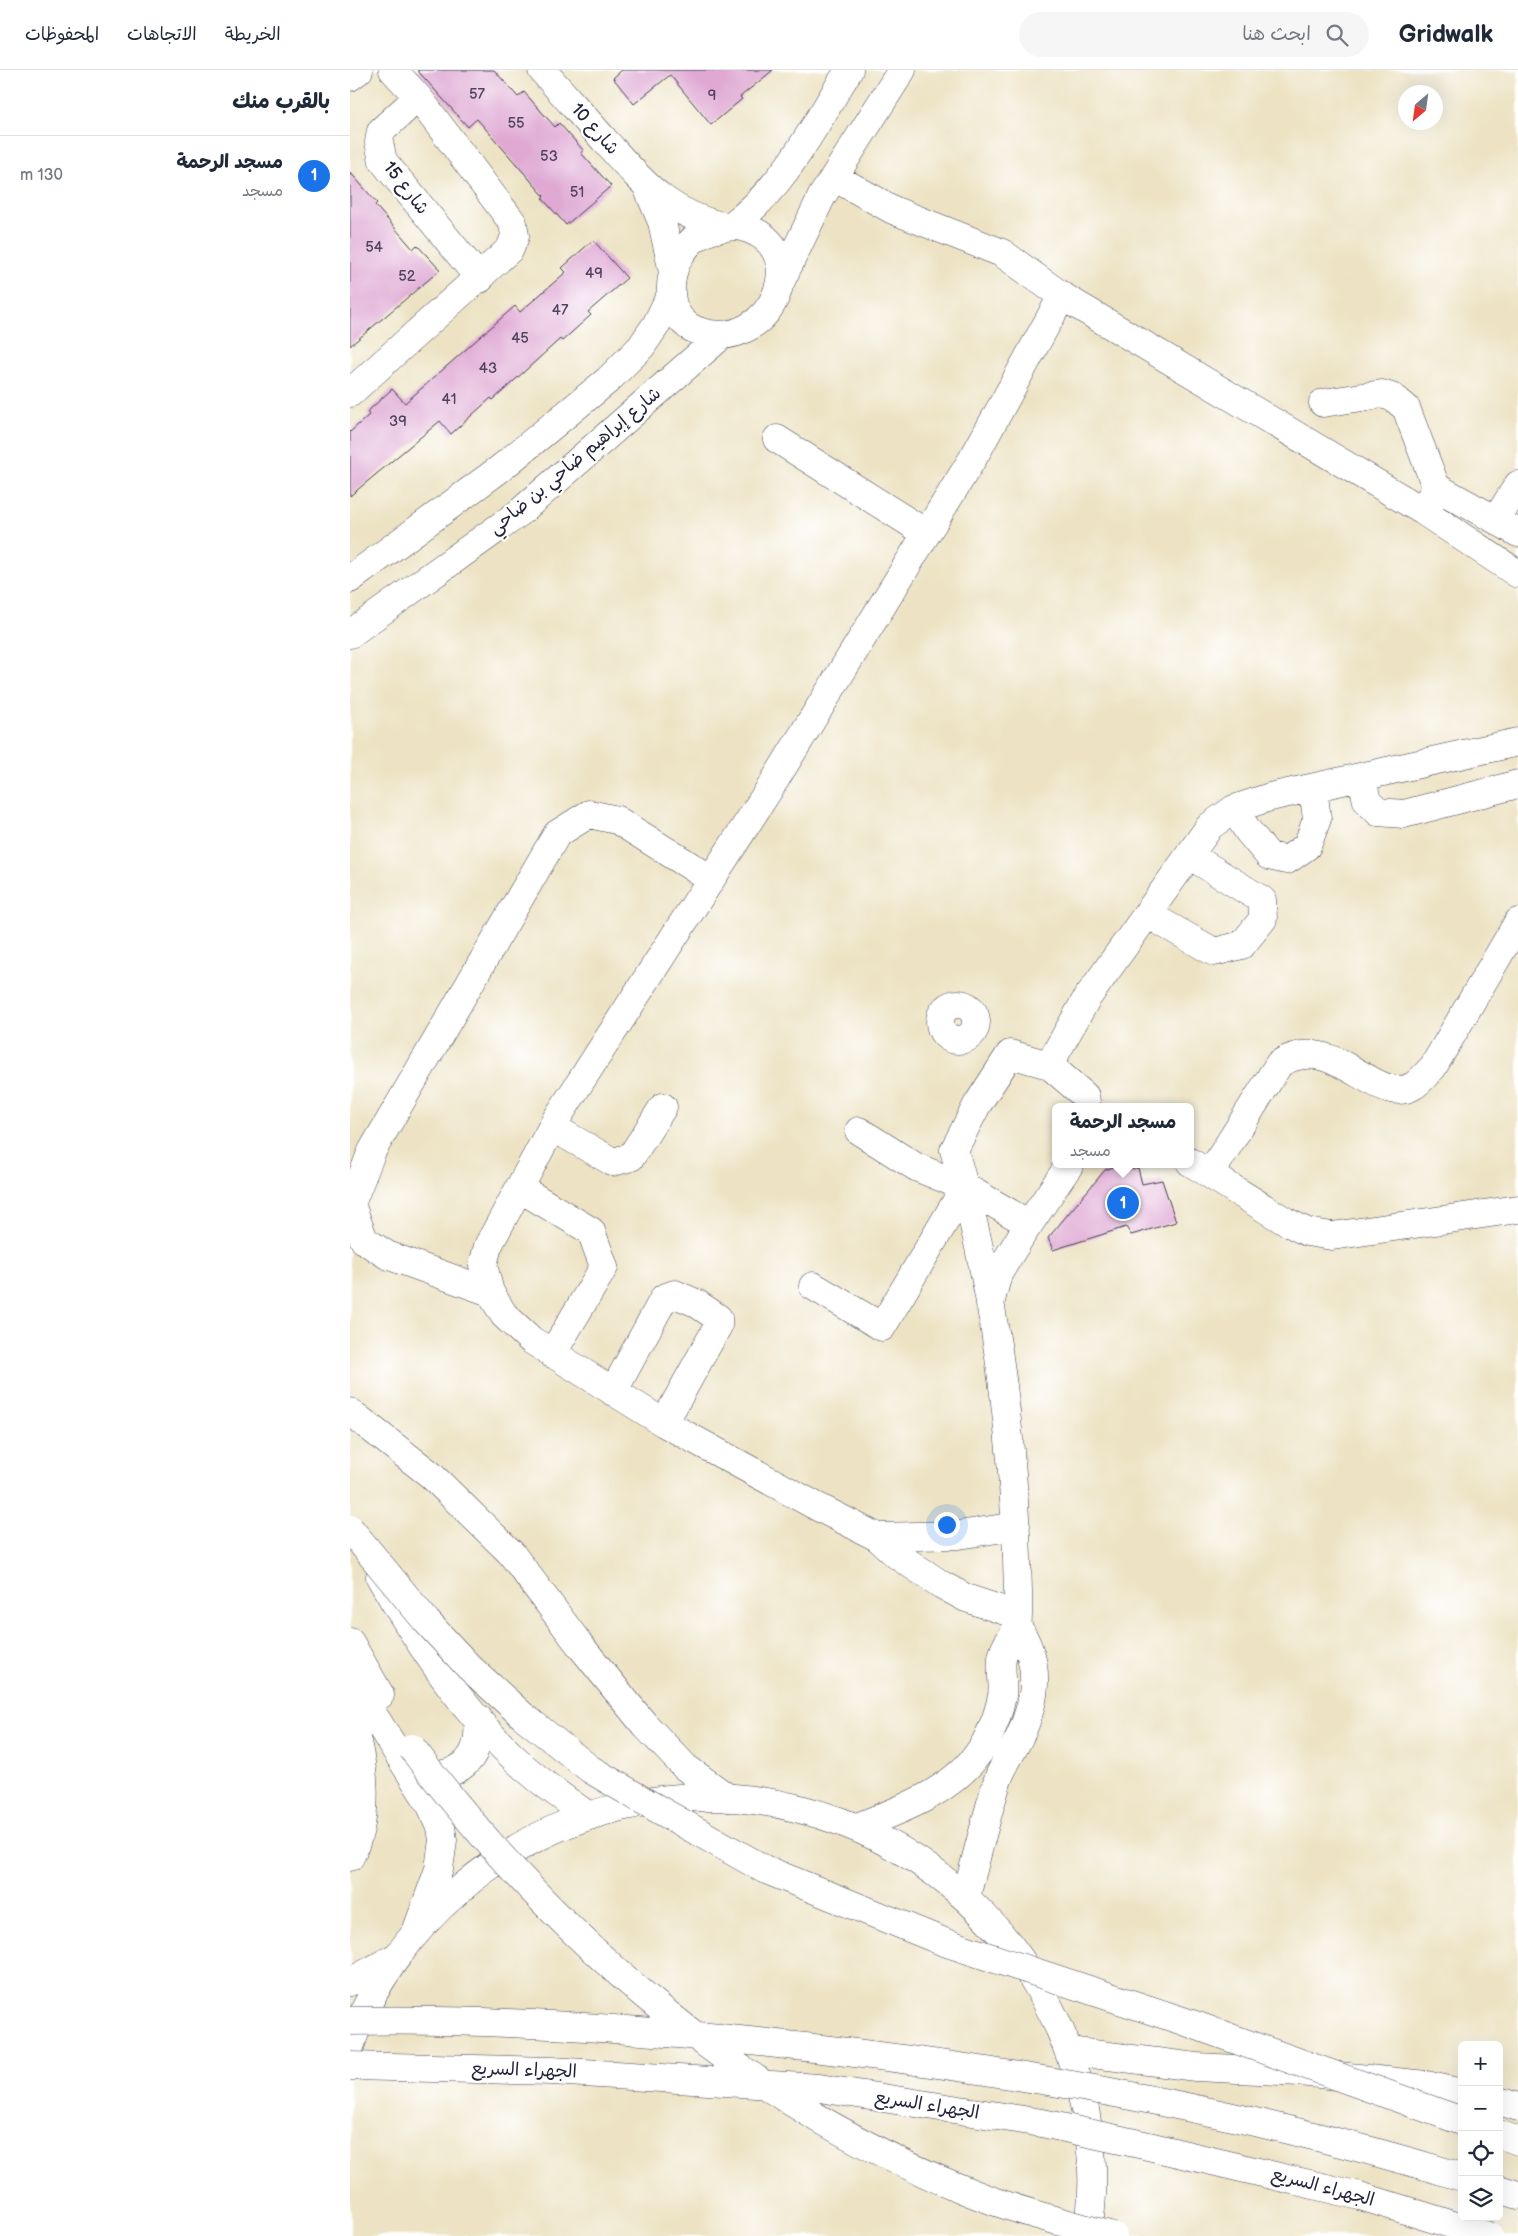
<!DOCTYPE html>
<html lang="ar">
<head>
<meta charset="utf-8">
<style>
	:root { --surface:#fff; --page:#f6f6f7; --text:#1f2937; --muted:#747a83; --line:#e0e1e3; --accent:#1a73e8 }
	body { margin:0; font-family:"Balsamiq Sans","Playpen Sans Arabic",sans-serif; background:var(--page); color:var(--text); direction:rtl }
	.controls { position:absolute; right:15px; bottom:15px; display:grid; overflow:hidden; border-radius:8px; box-shadow:0 5px 20px #0002 }
	.controls button { width:45px; height:45px; display:grid; place-items:center; padding:0; border:0; border-bottom:1px solid var(--line); background:var(--surface); color:var(--text); font:25px sans-serif }
	.compass { position:absolute; left:1048px; top:15px; width:45px; height:45px; border-radius:50%; background:var(--surface); box-shadow:0 5px 20px #0002; rotate:209deg }
	.you { position:absolute; left:596px; top:1454px; width:18px; height:18px; margin:-12px; border:4px solid #fff; border-radius:50%; background:#1a73e8; box-shadow:0 0 0 8px #1a73e833 }
	.badge { display:grid; place-items:center; width:32px; height:32px; border-radius:50%; background:var(--accent); color:#fff; font-size:16px; font-weight:700 }
	.pin { position:absolute; translate:-50% -50%; border:2px solid #fff; box-shadow:0 1px 5px #0006 }
	.popup { position:absolute; left:702px; top:1033px; width:142px; height:65px; box-sizing:border-box; display:grid; place-content:center; border-radius:8px; background:var(--surface); filter:drop-shadow(0 1px 4px #0005); font-size:16px; white-space:nowrap; color:var(--muted) }
	.popup b { font-size:19px; color:var(--text) }
	.popup::after { content:''; position:absolute; left:50%; top:100%; margin-left:-10px; border:10px solid transparent; border-top-color:var(--surface) }
	.list { margin:0; padding:0; list-style:none }
	h2 { display:flex; justify-content:space-between; align-items:center; height:65px; margin:0; padding:0 20px; font-size:21px }
	h2 small { font-size:16px; font-weight:400; color:var(--muted) }
	.list li { display:grid; grid-template-columns:32px 1fr auto; gap:15px; align-items:center; box-sizing:border-box; height:80px; padding:0 20px; border-top:1px solid var(--line) }
	.list b { display:block; font-size:19px; white-space:nowrap }
	.list p { margin:0; font-size:16px; white-space:nowrap; color:var(--muted) }
	.list em { font-size:16px; font-style:normal; color:var(--muted) }
	.icon { flex:none; width:28px; height:28px; fill:none; stroke:currentColor; stroke-width:2; stroke-linecap:round; stroke-linejoin:round }
	.map { position:relative; flex:none; width:1168px; height:2166px; overflow:hidden; direction:ltr }
	header { display:flex; align-items:center; gap:30px; box-sizing:border-box; height:70px; padding:0 25px; background:var(--surface); border-bottom:1px solid var(--line) }
	header strong { font-size:24px }
	nav { display:flex; gap:28px; margin-inline-start:auto; font-size:18px }
	.search { width:350px; height:45px; background:var(--page); display:flex; align-items:center; gap:12px; box-sizing:border-box; padding:0 18px; border-radius:28px; color:var(--muted); font-size:19px }
	main { display:flex }
	aside { flex:1; background:var(--surface) }
	.map>svg:first-child { display:block }
</style>
</head>
<body>
<header>
<strong>Gridwalk</strong>
<div class="search"><svg class="icon" aria-label="search" viewBox="0 0 24 24"><circle cx="10" cy="10" r="6"/><path d="M15 15l6 6"/></svg>ابحث هنا</div>
<nav><a>الخريطة</a><a>الاتجاهات</a><a>المحفوظات</a></nav>
</header>
<main>
<div class="map">
<svg width="1168" height="2166" viewBox="0 0 1168 2166">
	<rect width="100%" height="100%" fill="#fff"/>
	<filter id="ink" filterUnits="userSpaceOnUse"><feTurbulence type="fractalNoise" baseFrequency=".02" numOctaves="2"/><feDisplacementMap in="SourceGraphic" scale="10" xChannelSelector="R" yChannelSelector="G"/><feConvolveMatrix kernelMatrix="1 2 1 2 8 2 1 2 1" color-interpolation-filters="sRGB"/></filter>
	<filter id="wash" filterUnits="userSpaceOnUse"><feTurbulence type="fractalNoise" baseFrequency=".0096" numOctaves="4" result="noise"/><feDisplacementMap in="SourceGraphic" scale="20" xChannelSelector="R" yChannelSelector="G"/><feGaussianBlur stdDeviation="1.12" result="paint"/><feColorMatrix in="noise" values="0 0 0 0 0 0 0 0 0 0 0 0 0 0 0 0 0 1.4 0 .05"/><feComposite in="paint" operator="in"/></filter>
	<g filter="url(#wash)">
		<rect width="100%" height="100%" fill="#ede3c4"/>
		<g id="blocks">
			<path fill="#dfa9d4" d="M67,0h77l24,27 6,-5 31,35 4,-4 24,27 -2,3 30,33 -45,39 -24,-27 2,-2 -67,-77 -9,8z
				M272,0h151l-33,27 2,2 -31,26 -41,-50 -36,29 -21,-26z
				M0,102l27,31 -2,2 38,44 4,-4 23,25 -90,76z
				M243,170l34,38 -39,34 3,3 -29,26 -2,-2 -67,61 -2,-2 -40,36 -11,-13 -90,75v-64l19,-17 -2,-3 25,-23 13,14 110,-97 5,6 46,-40 -4,-4z
				M766,1096l4,6 18,-4 4,16 20,-4 14,42 -45,13 -5,-8 -73,23 -5,-12 57,-68z"/>
		</g>
	</g>
	<g filter="url(#ink)">
		<use href="#blocks" fill-opacity="0" stroke="#403f50" stroke-width="1"/>
		<g fill="none" stroke-linecap="round" stroke-linejoin="round">
			<defs>
				<path id="minor" d="M192,0c21,24 43,48 64,72 38,42 62,72 120,85
					M0,7l9,-7
					M68,27l-37,34 -2,11 4,19 97,118
					M484,107l59,33 109,43 60,43 361,215 95,63
					M298,119l14,33 11,50
					M381,156c53,-38 84,-102 118,-156
					M386,156c83,14 38,128 -35,106 -43,-13 -36,-73 -4,-95 12,-8 25,-10 39,-11z
					M430,213l42,-87 80,-126
					M0,323l160,-144 5,-13 -2,-13 -95,-126 -25,-27
					M973,333l59,-9 12,4 12,10 30,79 -13,24
					M427,369l149,94
					M1086,417l60,33 22,13
					M1146,450l22,-35
					M0,509l151,-111 107,-88 33,-33 15,-22 15,-31
					M0,564l169,-121 203,-178
					M1012,708l5,23 11,11 26,2 114,-30
					M884,739l14,22 21,25 18,4 20,-14 10,-27 -4,-31
					M797,844l67,38 28,-7 21,-26 -1,-19 -73,-45
					M590 952a18 18 0 1 1 36 0a18 18 0 1 1-36 0Z
					M699,995l38,-67 123,-172 24,-17 36,-12 248,-55
					M202,1057l61,35 18,-5 32,-50
					M509,1061l57,36 49,20 64,37
					M840,1092l95,59 22,11 25,4 186,-27
					M860,1104l69,-110c53,-36 97,44 134,22 7,-4 14,-13 20,-19l85,-145
					M169,1118l72,43 13,36 -52,87
					M463,1216l69,41 83,-140
					M140,1222l-103,-37 -23,-15 -13,-36 21,-53 185,-317 32,-20 28,6 94,59
					M640,1234l8,-30 25,-41 47,-69
					M263,1322l51,-94 11,-4 21,9 22,15v8l-54,97
					M527,1467l82,-2 57,-9
					M667,1545l-51,-17 -24,-13 -45,-30 -20,-18 -61,-31 -152,-83 -133,-83 -27,-25 -14,-23 -7,-27 5,-19 69,-128 213,-330 206,-335 86,-157
					M507,1757c47,-18 102,-38 128,-84 8,-15 14,-31 17,-47 2,-13 -2,-26 0,-38 2,-13 11,-20 15,-31 3,-9 0,-56 0,-69 -5,-137 -24,-276 -63,-408l23,-45 33,-51 39,11 36,31 2,11
					M616,1827c10,-39 20,-79 32,-118 5,-14 14,-27 21,-41 18,-38 23,-75 -2,-112"/>
				<path id="major" d="M0,1912l46,-25
					M0,1977c19,-60 61,-116 108,-156 199,-174 505,-95 605,146 25,61 37,134 24,199
					M719,1981l127,16 104,5 126,13 36,8
					M1149,2031l19,6"/>
				<path id="highway" d="M0,1342l81,63 80,78 68,91 65,80 41,43 43,31
					M30,1507c39,68 85,138 145,191 20,17 42,33 64,48
					M0,1572l30,53
					M0,1608l80,126 11,23 2,13 -4,29 -23,63
					M0,1646c14,46 22,96 0,141
					M63,1699c20,14 54,3 62,-20 4,-11 4,-20 3,-31
					M1149,2064l19,7
					M1149,2119l19,6"/>
			</defs>
			<use href="#minor" stroke="#403f50" stroke-width="29"/>
			<use href="#major" stroke="#403f50" stroke-width="29"/>
			<use href="#highway" stroke="#403f50" stroke-width="29"/>
			<use href="#minor" stroke="#fff" stroke-width="28"/>
			<use href="#major" stroke="#fff" stroke-width="28"/>
			<use href="#highway" stroke="#fff" stroke-width="28"/>
			<defs>
				<path id="highway-bridge" d="M0,1459l77,93 42,45 54,49 67,53 59,35 115,65 180,73 248,82 270,97
					M62,1678c144,191 332,354 555,443 47,19 97,32 146,45
					M0,1951c164,-3 334,11 497,31 207,25 415,64 615,125
					M0,1996l202,5 267,17 223,35 102,22 216,51 129,40"/>
			</defs>
			<use href="#highway-bridge" stroke="#403f50" stroke-width="29" stroke-linecap="butt"/>
			<use href="#highway-bridge" stroke="#fff" stroke-width="28"/>
		</g>
	</g>
	<g text-anchor="middle" dominant-baseline="central" stroke-width="4.5" stroke-linejoin="round" paint-order="stroke">
		<g font-size="15" fill="#514461">
			<text x="127" y="24">57</text>
			<text x="362" y="25">9</text>
			<text x="166" y="53">55</text>
			<text x="199" y="86">53</text>
			<text x="227" y="122">51</text>
			<text x="24" y="177">54</text>
			<text x="244" y="203">49</text>
			<text x="57" y="206">52</text>
			<text x="210" y="240">47</text>
			<text x="170" y="268">45</text>
			<text x="138" y="298">43</text>
			<text x="99" y="329">41</text>
			<text x="48" y="351">39</text>
		</g>
		<g font-size="18" fill="#22223b" stroke="#fff">
			<text transform="translate(245 59) rotate(48)">شارع 10</text>
			<text transform="translate(56 118) rotate(52)">شارع 15</text>
			<text transform="translate(225 391) rotate(-40)">شارع إبراهيم ضاحي بن ضاحي</text>
			<text transform="translate(174 2000) rotate(2)">الجهراء السريع</text>
			<text transform="translate(577 2035) rotate(9)">الجهراء السريع</text>
			<text transform="translate(973 2117) rotate(15)">الجهراء السريع</text>
		</g>
	</g>
</svg>
<div class="controls">
<button>+</button>
<button>−</button>
<button><svg class="icon" aria-label="locate" viewBox="0 0 24 24"><circle cx="12" cy="12" r="6"/><path d="M12 2v4M12 18v4M2 12h4M18 12h4"/></svg></button>
<button><svg class="icon" aria-label="layers" viewBox="0 0 24 24"><path d="M12 4l9 5-9 5-9-5zM3 14l9 5 9-5"/></svg></button>
</div>
<svg class="compass" viewBox="-18 -18 36 36"><path d="M0-13l5 13h-10z" fill="#e53935"/><path d="M0 13l5-13h-10z" fill="#747a83"/></svg>
<div class="you"></div>
<div class="pin badge" style="left:773px;top:1133px">1</div>
<div class="popup"><b>مسجد الرحمة</b>مسجد</div>
</div>
<aside>
<h2>بالقرب منك<small></small></h2>
<ul class="list">
<li><span class="badge">1</span><div><b>مسجد الرحمة</b><p>مسجد</p></div><em>130 m</em></li>
</ul>
</aside>
</main>
</body>
</html>
